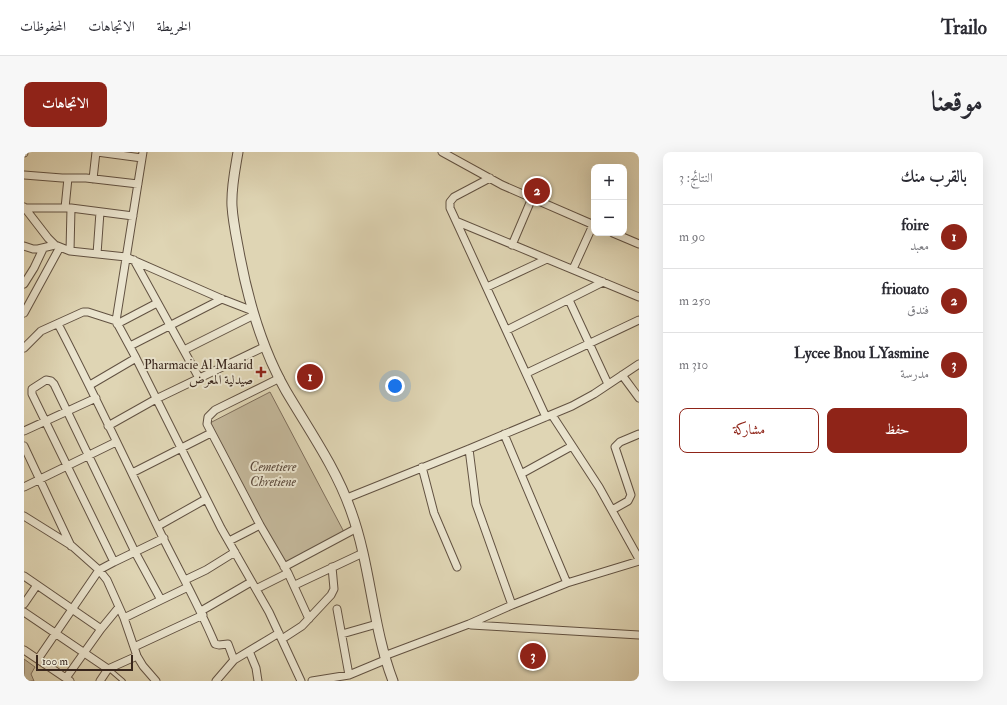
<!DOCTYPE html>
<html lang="ar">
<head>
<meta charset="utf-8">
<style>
	:root { --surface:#fff; --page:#f7f7f7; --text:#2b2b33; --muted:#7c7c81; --line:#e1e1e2; --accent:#8f2418 }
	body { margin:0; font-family:"IM FELL Double Pica",Amiri,serif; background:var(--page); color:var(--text); direction:rtl }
	.controls { position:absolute; right:12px; top:12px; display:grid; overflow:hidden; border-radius:8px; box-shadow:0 4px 16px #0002 }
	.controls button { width:36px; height:36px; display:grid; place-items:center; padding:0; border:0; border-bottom:1px solid var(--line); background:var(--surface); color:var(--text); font:20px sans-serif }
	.scale { position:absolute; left:12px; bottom:10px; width:97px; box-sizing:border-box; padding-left:4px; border:2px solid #39261c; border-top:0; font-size:11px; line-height:14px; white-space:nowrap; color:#39261c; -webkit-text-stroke:3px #eae4ce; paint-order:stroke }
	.you { position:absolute; left:371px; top:234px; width:14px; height:14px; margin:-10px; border:3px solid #fff; border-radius:50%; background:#1a73e8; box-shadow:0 0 0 6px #1a73e833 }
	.badge { display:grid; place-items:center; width:26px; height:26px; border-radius:50%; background:var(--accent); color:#fff; font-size:13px; font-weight:700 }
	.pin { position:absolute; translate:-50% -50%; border:2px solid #fff; box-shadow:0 1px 4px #0006 }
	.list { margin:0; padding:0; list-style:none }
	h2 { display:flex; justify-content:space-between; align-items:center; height:52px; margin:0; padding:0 16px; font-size:17px }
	h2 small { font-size:13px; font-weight:400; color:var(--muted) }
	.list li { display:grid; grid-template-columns:26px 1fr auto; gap:12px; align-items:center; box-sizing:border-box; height:64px; padding:0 16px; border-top:1px solid var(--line) }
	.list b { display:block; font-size:15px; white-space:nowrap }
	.list p { margin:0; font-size:13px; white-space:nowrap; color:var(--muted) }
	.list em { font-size:13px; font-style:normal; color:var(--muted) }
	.actions { display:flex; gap:8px; padding:12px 16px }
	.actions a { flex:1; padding:9px 0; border:1px solid var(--accent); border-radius:8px; text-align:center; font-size:14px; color:var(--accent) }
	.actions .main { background:var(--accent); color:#fff }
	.map { position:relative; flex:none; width:615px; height:529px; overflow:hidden; direction:ltr; border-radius:8px }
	header { display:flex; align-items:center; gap:24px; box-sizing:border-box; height:56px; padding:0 20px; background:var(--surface); border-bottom:1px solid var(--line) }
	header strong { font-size:19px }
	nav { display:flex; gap:22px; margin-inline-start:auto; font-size:14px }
	.intro { display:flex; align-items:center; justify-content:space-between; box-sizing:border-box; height:96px; padding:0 24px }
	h1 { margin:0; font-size:28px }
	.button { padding:10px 18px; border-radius:8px; background:var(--accent); color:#fff; font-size:14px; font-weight:700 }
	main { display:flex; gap:24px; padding:0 24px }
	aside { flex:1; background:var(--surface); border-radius:8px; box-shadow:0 4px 16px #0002 }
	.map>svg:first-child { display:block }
</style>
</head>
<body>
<header>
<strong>Trailo</strong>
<nav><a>الخريطة</a><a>الاتجاهات</a><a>المحفوظات</a></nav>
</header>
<div class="intro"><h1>موقعنا</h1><a class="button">الاتجاهات</a></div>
<main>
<aside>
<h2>بالقرب منك<small>النتائج: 3</small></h2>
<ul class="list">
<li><span class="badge">1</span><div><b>foire</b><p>معبد</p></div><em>90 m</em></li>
<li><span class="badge">2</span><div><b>friouato</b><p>فندق</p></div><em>250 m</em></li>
<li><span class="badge">3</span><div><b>Lycee Bnou LYasmine</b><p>مدرسة</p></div><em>310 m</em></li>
</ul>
<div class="actions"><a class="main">حفظ</a><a>مشاركة</a></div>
</aside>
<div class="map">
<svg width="615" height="529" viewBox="0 0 615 529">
	<rect width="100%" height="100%" fill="#dfd5b4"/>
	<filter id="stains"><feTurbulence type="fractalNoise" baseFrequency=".005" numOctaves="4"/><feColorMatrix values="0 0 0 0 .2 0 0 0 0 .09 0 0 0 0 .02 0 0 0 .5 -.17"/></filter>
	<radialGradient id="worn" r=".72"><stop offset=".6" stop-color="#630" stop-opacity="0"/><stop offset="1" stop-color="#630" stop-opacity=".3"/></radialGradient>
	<path fill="#c3b79a" stroke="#7e6e5b" d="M246,240l74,140 -62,34 -76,-141z
		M0,507l11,8 -4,7 3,7h-10z"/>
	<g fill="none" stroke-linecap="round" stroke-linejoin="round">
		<defs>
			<path id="service" d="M85,517l14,12"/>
			<path id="minor" d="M73,0l45,6
				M119,0l-27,169 20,37 85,170 48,84 32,69
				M418,0l60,33 92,40
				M0,1v-1
				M0,23l38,3h24l52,6
				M466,26l-36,19 -4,5v6l96,209
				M69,27l3,-27
				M0,55l24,31 7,7
				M1,56h46l62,8
				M41,56l3,-30
				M434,70l181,75
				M589,81l26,11
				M488,93l20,-47
				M0,94l9,3h5l17,-4 15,6 56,6 96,42 31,12
				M46,99l1,-43
				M73,102l3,-42
				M110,108l65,118
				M549,117l20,-44
				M0,132l10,-16 9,-19
				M463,135l60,-28
				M545,148l39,84
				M0,161l36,-66
				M34,172c37,71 71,144 106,216 17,34 36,68 51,104l4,1 9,-1 6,16
				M93,172l40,-21
				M483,178l96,-48
				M106,194l92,-47
				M0,196l17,-17 42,-19h5l28,9
				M160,198l70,-35
				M503,221l112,-53
				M598,223l17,23
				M256,226l-65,32 -7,7 -1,7 53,101 28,48 21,46
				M66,233l46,-27
				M528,263l47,72 40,72
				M84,274l48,-27 108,-52
				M0,279l72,-33
				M480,282l63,149
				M0,294l47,100
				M445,297l7,55 36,101
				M398,315l12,46 23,54
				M108,321l79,-40
				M497,322l51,-28
				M0,335l92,-45
				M323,346l122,-49 103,-43 22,-12 45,-30
				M588,358l16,-9 3,-6 -16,-48 5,-5 19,-8
				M0,364l48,30 27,24 8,10 17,38 13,38 6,10 13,15
				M134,374l48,-27
				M205,389l31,-16
				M260,415l73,-39
				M0,424l77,53 -35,49
				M161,428l21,-10 29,-18
				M271,433l68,-32
				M232,437l32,-16
				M137,448l27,-13
				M0,452l13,-19
				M313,457l12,66
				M177,459l50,-29
				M0,460l84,57 29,-13
				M100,466l37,-18 -26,-48 -81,-168 -3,-3 -5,-1 -14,9v5l82,168 50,-24
				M447,473l168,10
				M77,477l18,-22
				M318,482l35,-10
				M258,487l20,-13 29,-31 3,-6 -2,-22
				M110,495l69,-32
				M0,498l46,31
				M225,499l7,17 2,13
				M360,504l85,-32 43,-19 55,-22 72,-22
				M14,507l61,-89 15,-8
				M76,529l8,-12
				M192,529l18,-21 45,-27
				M288,529l37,-6 36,-15"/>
			<path id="tertiary" d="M214,0c-3,18 -7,36 -6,54 1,17 5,34 8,51 9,47 22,92 46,134 23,39 50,77 65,120 20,55 21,115 42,170"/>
		</defs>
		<use href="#service" stroke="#625242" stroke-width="5.5"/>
		<use href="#minor" stroke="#625242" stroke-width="9"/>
		<use href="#tertiary" stroke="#625242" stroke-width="11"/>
		<use href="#service" stroke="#eae4ce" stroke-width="3.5"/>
		<use href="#minor" stroke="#eae4ce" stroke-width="7"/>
		<use href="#tertiary" stroke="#eae4ce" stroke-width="9"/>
	</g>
	<path fill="#8f2418" stroke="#eae4ce" stroke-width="1.5" d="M235 214h4v4h4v4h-4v4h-4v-4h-4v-4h4z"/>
	<g text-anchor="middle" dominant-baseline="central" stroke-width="4" stroke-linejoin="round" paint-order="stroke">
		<g font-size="13" fill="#39261c" stroke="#eae4ce" text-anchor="end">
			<text x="229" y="213">Pharmacie Al Maarid<tspan x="229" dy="15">صيدلية المعرض</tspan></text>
		</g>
		<g font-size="13" font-style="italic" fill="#5c4a3c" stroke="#eae4ce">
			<text x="249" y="315">Cemetiere<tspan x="249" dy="15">Chretiene</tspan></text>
		</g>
	</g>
	<rect width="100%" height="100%" filter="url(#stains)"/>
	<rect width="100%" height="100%" fill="url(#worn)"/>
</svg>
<div class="controls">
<button>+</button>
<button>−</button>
</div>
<div class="scale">100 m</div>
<div class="you"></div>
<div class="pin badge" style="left:286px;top:225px">1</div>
<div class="pin badge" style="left:513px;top:39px">2</div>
<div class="pin badge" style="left:509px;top:504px">3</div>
</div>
</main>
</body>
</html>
